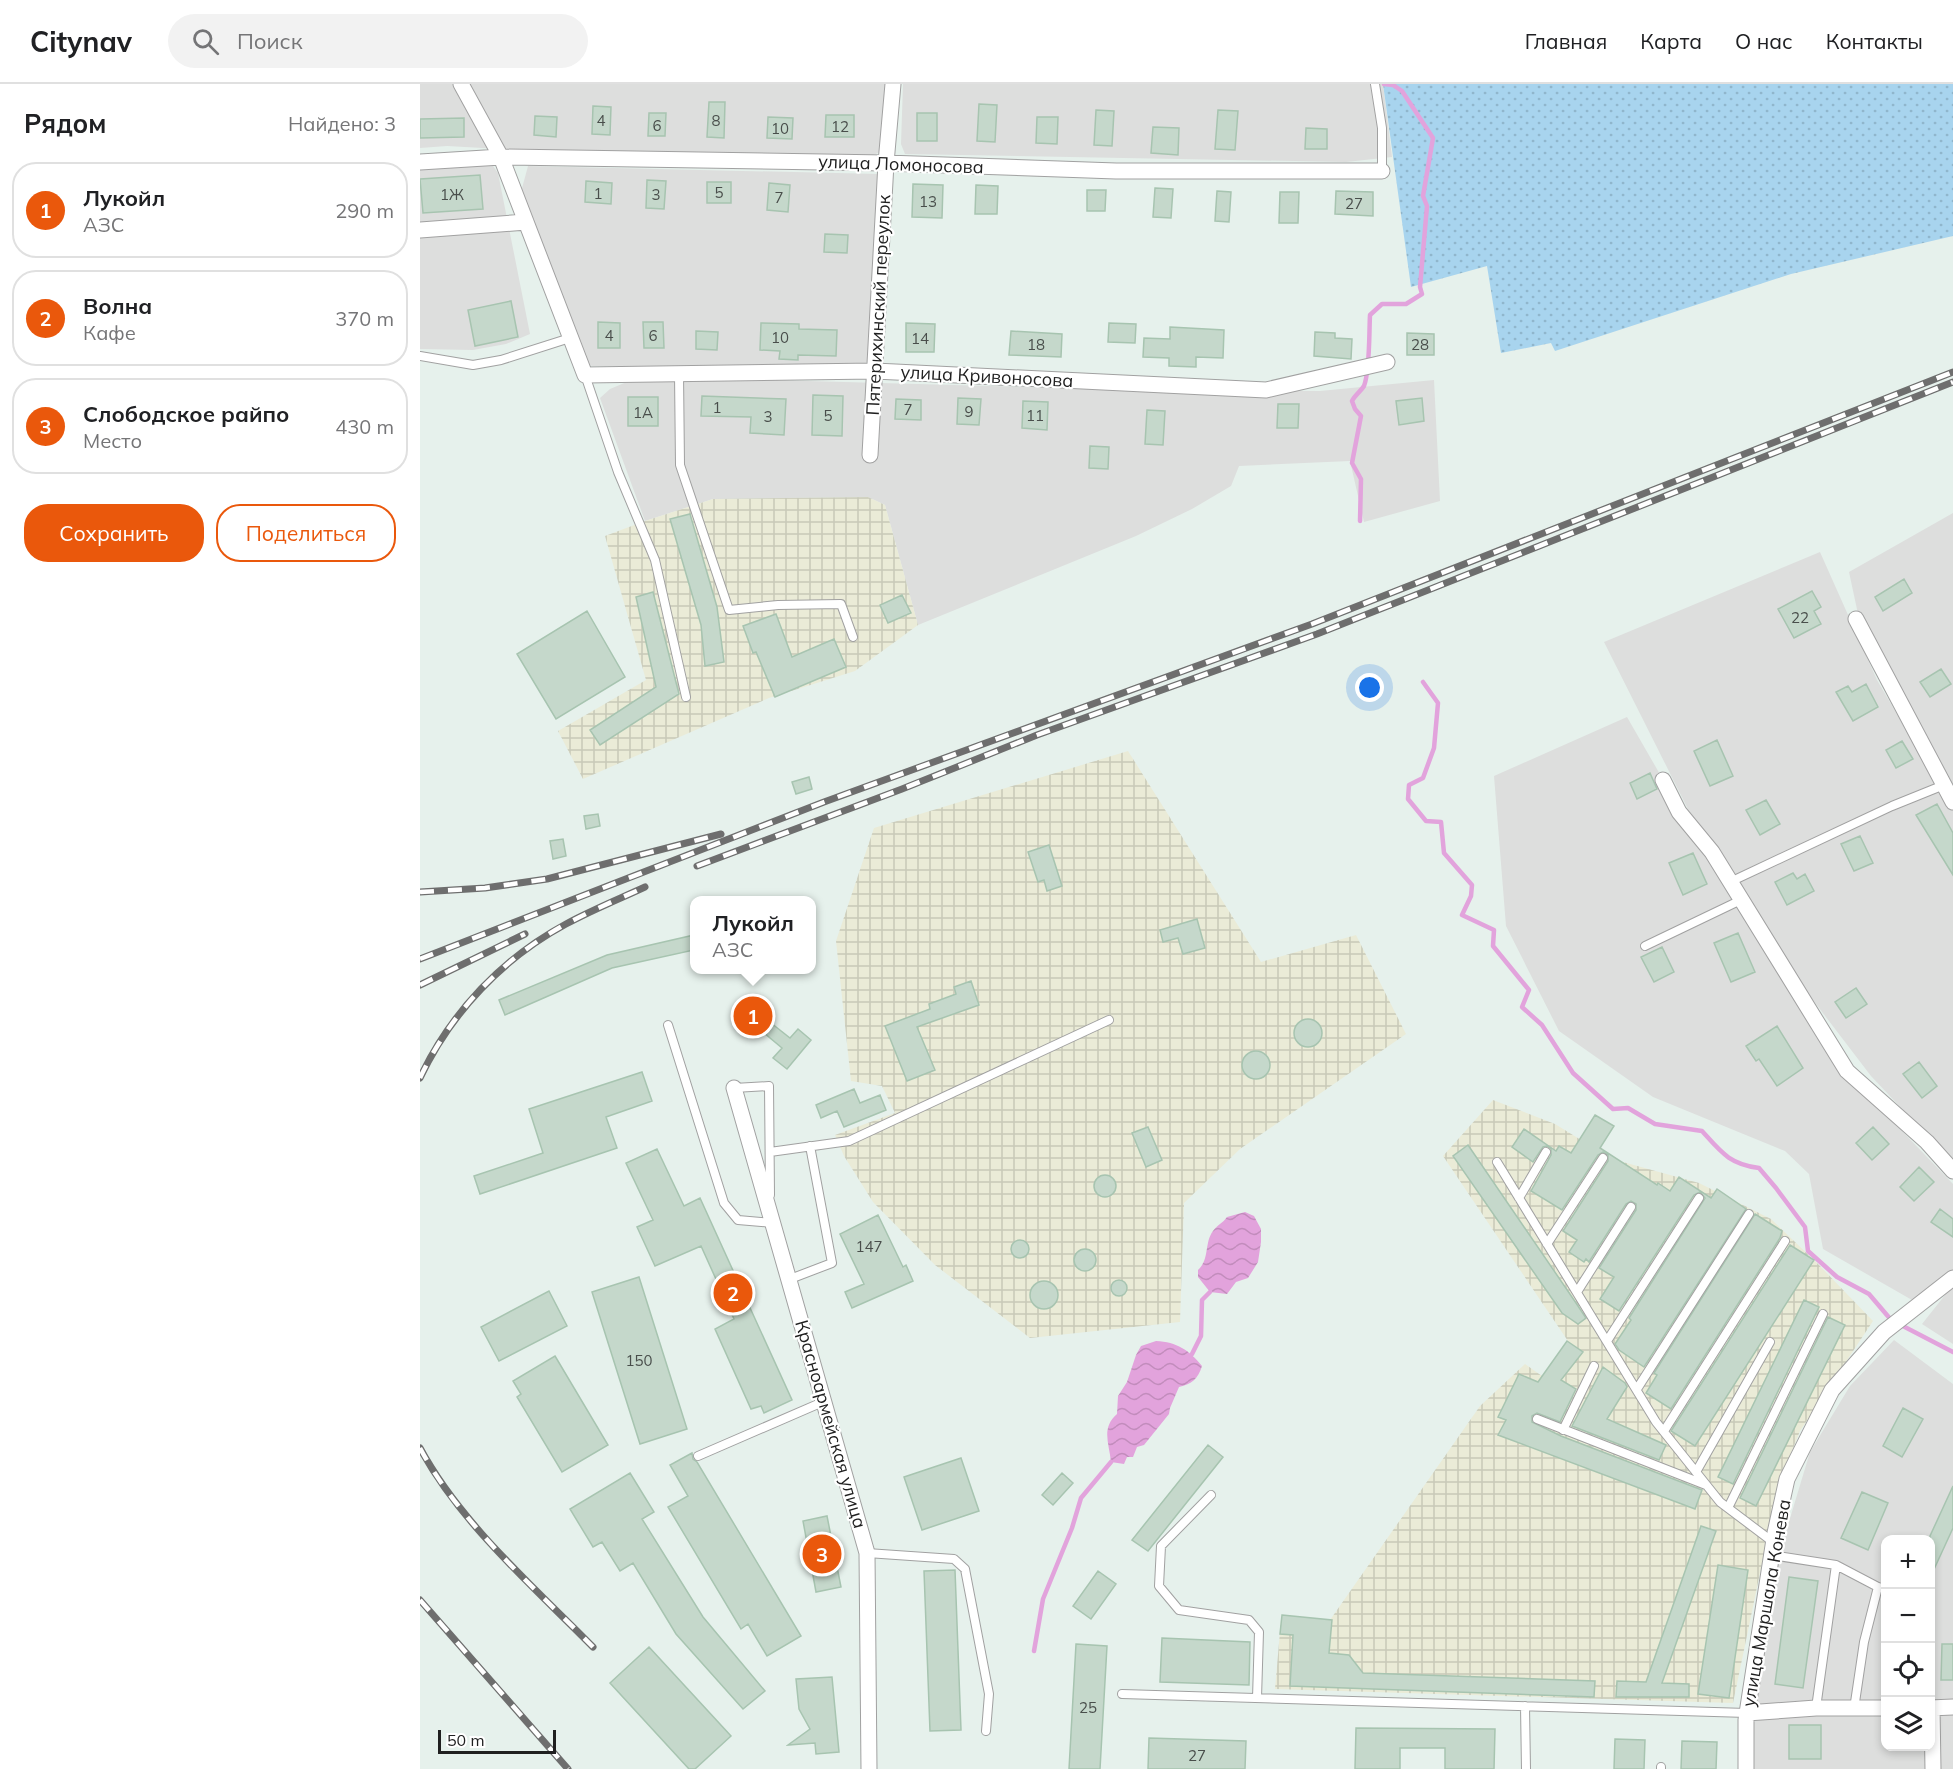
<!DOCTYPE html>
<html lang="ru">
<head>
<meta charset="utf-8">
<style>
	:root { --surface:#fff; --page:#f2f2f2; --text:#202124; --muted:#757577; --line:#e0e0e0; --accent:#ea580c }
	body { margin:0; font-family:Mulish,sans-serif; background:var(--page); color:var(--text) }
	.controls { position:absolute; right:18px; bottom:18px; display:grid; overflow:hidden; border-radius:12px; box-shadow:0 3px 9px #0003 }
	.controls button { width:54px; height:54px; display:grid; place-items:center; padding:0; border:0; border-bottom:2px solid var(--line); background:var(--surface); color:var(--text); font:30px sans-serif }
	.scale { position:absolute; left:18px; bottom:15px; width:118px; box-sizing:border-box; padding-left:6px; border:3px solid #202020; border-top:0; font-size:16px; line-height:21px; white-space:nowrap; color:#202020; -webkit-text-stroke:4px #fff; paint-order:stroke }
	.you { position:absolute; left:950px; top:604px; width:21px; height:21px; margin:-15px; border:4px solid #fff; border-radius:50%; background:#1a73e8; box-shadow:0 0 0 9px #1a73e833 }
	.badge { display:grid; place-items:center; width:39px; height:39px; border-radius:50%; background:var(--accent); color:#fff; font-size:20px; font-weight:700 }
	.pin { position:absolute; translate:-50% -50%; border:3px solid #fff; box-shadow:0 2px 6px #0006 }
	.popup { position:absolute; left:270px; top:812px; width:126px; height:78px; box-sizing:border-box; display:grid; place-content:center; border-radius:12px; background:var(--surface); filter:drop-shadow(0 2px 4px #0005); font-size:20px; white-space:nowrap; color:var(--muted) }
	.popup b { font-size:22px; color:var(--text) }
	.popup::after { content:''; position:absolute; left:50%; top:100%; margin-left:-12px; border:12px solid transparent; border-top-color:var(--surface) }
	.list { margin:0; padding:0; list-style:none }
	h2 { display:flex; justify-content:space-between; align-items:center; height:78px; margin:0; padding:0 24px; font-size:26px }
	h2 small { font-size:20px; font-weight:400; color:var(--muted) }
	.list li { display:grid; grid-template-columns:39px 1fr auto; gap:18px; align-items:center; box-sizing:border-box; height:96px; margin:0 12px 12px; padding:0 12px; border:2px solid var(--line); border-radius:24px }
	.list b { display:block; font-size:22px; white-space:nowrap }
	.list p { margin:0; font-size:20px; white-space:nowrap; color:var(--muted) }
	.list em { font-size:20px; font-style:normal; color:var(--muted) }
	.actions { display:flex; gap:12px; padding:18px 24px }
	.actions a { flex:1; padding:14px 0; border:2px solid var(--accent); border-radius:24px; text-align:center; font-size:21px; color:var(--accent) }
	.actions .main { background:var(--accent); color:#fff }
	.icon { flex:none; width:33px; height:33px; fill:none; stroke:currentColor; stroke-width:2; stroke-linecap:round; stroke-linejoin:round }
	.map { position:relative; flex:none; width:1533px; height:1685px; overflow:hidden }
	header { display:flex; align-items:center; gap:36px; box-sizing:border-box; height:84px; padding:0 30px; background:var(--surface); border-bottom:2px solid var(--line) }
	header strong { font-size:28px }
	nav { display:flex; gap:33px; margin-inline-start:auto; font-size:21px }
	.search { width:420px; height:54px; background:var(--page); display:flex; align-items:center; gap:15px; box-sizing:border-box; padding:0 21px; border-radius:33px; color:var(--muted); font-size:22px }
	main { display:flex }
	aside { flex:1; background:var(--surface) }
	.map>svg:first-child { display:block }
</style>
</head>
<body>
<header>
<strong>Citynav</strong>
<div class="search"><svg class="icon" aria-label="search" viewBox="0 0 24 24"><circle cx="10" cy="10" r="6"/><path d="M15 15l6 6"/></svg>Поиск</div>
<nav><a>Главная</a><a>Карта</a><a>О нас</a><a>Контакты</a></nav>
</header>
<main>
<aside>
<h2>Рядом<small>Найдено: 3</small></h2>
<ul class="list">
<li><span class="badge">1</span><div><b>Лукойл</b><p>АЗС</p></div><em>290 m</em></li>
<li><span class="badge">2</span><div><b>Волна</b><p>Кафе</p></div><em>370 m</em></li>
<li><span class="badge">3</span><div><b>Слободское райпо</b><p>Место</p></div><em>430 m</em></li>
</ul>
<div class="actions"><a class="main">Сохранить</a><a>Поделиться</a></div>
</aside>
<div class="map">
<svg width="1533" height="1685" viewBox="0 0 1533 1685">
	<defs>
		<pattern id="industrial-grid" width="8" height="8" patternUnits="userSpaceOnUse" patternTransform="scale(1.5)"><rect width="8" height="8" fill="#eaebd7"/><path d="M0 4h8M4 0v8" fill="none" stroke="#c8c9b8"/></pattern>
		<pattern id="garden-dots" width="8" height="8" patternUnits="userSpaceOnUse" patternTransform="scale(1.5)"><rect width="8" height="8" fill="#a8d4ee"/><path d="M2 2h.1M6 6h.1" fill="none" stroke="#90b6cc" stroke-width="1.8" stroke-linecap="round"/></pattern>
		<pattern id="water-waves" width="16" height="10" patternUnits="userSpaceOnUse" patternTransform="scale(1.5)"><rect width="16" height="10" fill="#e2a3dc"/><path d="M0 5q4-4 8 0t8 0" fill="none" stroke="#c28cbc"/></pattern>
	</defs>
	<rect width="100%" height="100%" fill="#e6f1ec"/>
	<path fill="#dddedd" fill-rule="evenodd" d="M0,0h468l-4,63 -6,6 -7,3 -336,-5 -88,-5 -27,2z
		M483,0h480l9,73 -46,5 -441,-8 -4,-10z
		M71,79l7,10 32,161 -24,10 -33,6 -53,-1v-182z
		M108,82l351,8 -7,175 -5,13 -8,6 -167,-2h-100l-16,-6 -55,-168z
		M282,294l431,12 187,1 114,-11 6,121 -76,21 -14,-61 -111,5 -8,20 -39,23 -56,27 -218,89 -33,-120 -17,-8 -155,2 -68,22 -45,-123 10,-9 19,-8z
		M1533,429v271l-95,-170 -9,-42z
		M1400,468l57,128 76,130v353l-82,-87 -81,-106 -92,-141 -94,-187z
		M1207,633l80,139 118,195 128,133v88l-34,32 -96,-55 -14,-75 -24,-23 -132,-54 -94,-66 -53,-105 -12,-150z
		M1533,1201v59l-31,-20z
		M1474,1256l59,44v385h-202v-37l21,-154 38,-126 40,-66zM1466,1456h44v206h-44z"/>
	<path fill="url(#industrial-grid)" d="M448,413l17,8 33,120 -63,46 -86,27 -186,81 -25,-48 88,-51 -41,-144 40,-15 68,-22z
		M708,667l133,211 95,-27 50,99 -166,115 -56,54 -4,119 -150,16 -95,-73 -62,-63 -29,-46 -9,-21 60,-22 -13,-27 -31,-5 -15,-140 38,-113z
		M1073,1016l62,24 57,35 87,24 72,36 46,44 56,58 -73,110 -22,55 -45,217 -458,-14 6,-69h49l150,-214 45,-42 17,12 28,-32 -127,-188z"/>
	<path fill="url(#garden-dots)" d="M963,0h570v152l-162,38 -236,77 -4,-8 -50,10 -14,-87 -76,21z"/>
	<path fill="url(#water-waves)" d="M825,1128l9,4 7,13v13l-3,20 -10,16 -12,4 -9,12 -17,-2 -12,-15v-7c12,-11 6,-27 15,-39 4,-6 10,-8 14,-14z
		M736,1257c21,1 33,9 46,25 -4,13 -10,18 -23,21l-9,21 -1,6 -25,31 -7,2 -4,10h-6l-3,7 -13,-2c-2,-19 -10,-34 6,-48l1,-18 9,-14 9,-27 5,-9z"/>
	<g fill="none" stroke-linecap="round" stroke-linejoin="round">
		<path stroke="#e2a3dc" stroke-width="4.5" d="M940,437l1,-42 -9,-16 9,-47 -6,-7 -3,-8c3,-6 9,-10 12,-15 6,-15 5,-53 6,-71l12,-11h24l16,-10 -2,-7 7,-81 -4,-10 10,-58 -31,-47 -9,-6 -9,-1
			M1003,598l15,21 -4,45 -11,30 -14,7 -1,14 18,22 15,1 3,31 28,32 -1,11 -9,19 32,15 -1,16 36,44 -7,17 20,18 31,48 40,36 15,-1 27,16 47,7c19,21 27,33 57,37l17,20 29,39 3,24 29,26 32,17 23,27
			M1479,1240l54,28
			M772,1270l9,-18 1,-36 8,-8
			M614,1567l9,-52 29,-71 9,-30 30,-36"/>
	</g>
	<path fill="#c5d8cb" stroke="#a7c4b0" stroke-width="1.5" d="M289,18h16l-1,36 -17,-1z
		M559,20l18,1 -2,37 -18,-1z
		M173,22l18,1 -1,28 -18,-1z
		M676,26l18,1 -2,35 -18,-1z
		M798,26l20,1 -3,39 -20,-1z
		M229,29h17l-1,23h-17z
		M497,29h20v28h-20z
		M406,31h28v22h-29z
		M115,32l22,1 -1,20 -22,-2z
		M348,33l25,1 -1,21 -25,-1z
		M617,33h21l-1,27 -21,-1z
		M44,34v19l-44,1v-19z
		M733,43l26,1 -1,27 -27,-2z
		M886,44l21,1v20h-22z
		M60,91l3,34 -60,4 -3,-34z
		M227,96l19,1 -2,28 -18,-1z
		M166,97l26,2 -1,21 -26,-2z
		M287,98h24v21h-24z
		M349,99l21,2 -2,27 -21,-2z
		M493,100l30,1 -1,33 -30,-1z
		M556,101l22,1 -1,28h-22z
		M735,104l18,1 -2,29 -18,-1z
		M667,106h19l-1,21h-18z
		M797,107l14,1 -2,30 -14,-1z
		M916,107l37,1v24l-38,-2z
		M860,108h19l-1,31h-19z
		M405,150l23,1 -1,18 -23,-1z
		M91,217l7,36 -43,9 -7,-36z
		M178,238l22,1v25h-22z
		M223,238h20l1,26h-20z
		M341,239l38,1v5l38,1 -1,26 -38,-1v5l-19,-1 1,-8 -20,-1z
		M486,239l29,1 -1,28h-28z
		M689,239l27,1 -1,19 -27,-1z
		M750,243l54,3 -1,28 -27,-1v10l-27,-1v-8l-26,-1 1,-19 26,1z
		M276,247l22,1 -1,18 -21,-1z
		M591,247l51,3 -1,23 -52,-2z
		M895,248l20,1v5l17,1 -1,20 -37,-3z
		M987,249l27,1v21h-27z
		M393,311l30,1 -1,40 -30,-1z
		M282,312l84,3 -2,36 -34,-2 1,-16 -50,-1z
		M208,313h30v29h-30z
		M538,314l23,1 -2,26 -22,-1z
		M1002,314l2,23 -25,4 -3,-24z
		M476,315l25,1v20l-26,-1z
		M603,317l25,1 -1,28 -25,-2z
		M858,320h21l-1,24h-21z
		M727,326l18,1 -2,34 -18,-1z
		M670,362l19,1 -1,22 -19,-1z
		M270,430l27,93 7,55 -19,4 -4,-41 -31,-106z
		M1484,495l8,14 -29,18 -8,-14z
		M1392,507l9,16 -7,4 7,13 -27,14 -16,-29z
		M233,508l26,102 -79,51 -10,-15 66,-43 -20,-90z
		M482,511l9,18 -23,10 -8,-18z
		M167,527l38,66 -69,42 -39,-65z
		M356,530l16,43 42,-18 12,28 -71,30 -19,-45 -3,1 -10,-27z
		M1521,585l10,15 -21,13 -10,-15z
		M1446,600l12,23 -25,14 -17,-29 12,-6 4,6z
		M1297,656l16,36 -23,10 -16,-35z
		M1482,657l11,18 -17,9 -10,-18z
		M1230,689l7,16 -20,10 -7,-16z
		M389,693l3,12 -16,5 -4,-12z
		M1346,716l14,24 -20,11 -14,-25z
		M1517,720l16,29v42l-37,-60z
		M178,730l2,12 -14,3 -2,-13z
		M1440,752l13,27 -19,8 -13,-27z
		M143,755l3,17 -13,3 -3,-18z
		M629,761l13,41 -15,5 -3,-11 -6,2 -10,-30z
		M1273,769l14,31 -24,11 -14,-32z
		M1373,789l4,6 8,-5 9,17 -27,14 -12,-23z
		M777,835l8,29 -22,6 -5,-16 -15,4 -3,-12z
		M1318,849l17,39 -24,10 -17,-39z
		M274,851v15l-82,18 -107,47 -6,-15 108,-45z
		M1242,863l12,25 -20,10 -13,-25z
		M551,897l8,24 -62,22 18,43 -28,11 -22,-55 45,-17 -1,-5 27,-10 -2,-7z
		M1436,904l11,16 -21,14 -11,-16z
		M332,914l18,16 -4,5 24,19 8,-9 13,11 -24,29 -14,-11 9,-10 -24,-20 -5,5 -18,-16z
		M874 949a14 14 0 1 1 28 0a14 14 0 1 1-28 0Z
		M1357,942l26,42 -26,18 -18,-27 -3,2 -10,-15z
		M822 981a14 14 0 1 1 28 0a14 14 0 1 1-28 0Z
		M1499,978l18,24 -15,12 -19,-24z
		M222,988l10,29 -46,16 11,31 -137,46 -6,-18 69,-23 -14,-44z
		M434,1005l6,14 20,-8 6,15 -42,17 -7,-16 -16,7 -5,-13z
		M1175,1031l19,11 -14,22 57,37 1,-2 12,8 9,-14 32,21 6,-9 29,20 -102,158 -25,-17 -4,-6 16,-24 -2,-2 76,-120 -5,-6 -6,3 -75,116 -19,-12 14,-22 -15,-9 37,-58v-6l-5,-3 -5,3 -37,58 -3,-3 -2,3 -15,-10 8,-12 -14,-9 45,-70v-6l-5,-3 -5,3 -36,55 -31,-19 20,-36v-6l-4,-3 -4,1 -10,15 -21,-15 12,-18 32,22 3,-5 12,7z
		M728,1043l14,33 -16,7 -14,-34z
		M1453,1043l16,17 -17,16 -16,-17z
		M1048,1061l106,155 12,18 -8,6 -16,-11 -109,-157z
		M237,1065l27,57 16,-8 92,202 -28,13 -3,-7 -10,3 -36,-80 19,-10 -33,-73 -46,20 -18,-39 16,-7 -27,-57z
		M1499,1083l15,15 -20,19 -14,-14z
		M674 1102a11 11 0 1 1 22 0a11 11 0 1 1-22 0Z
		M1520,1125l13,10v18l-22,-15z
		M1335,1130l27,17 -2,7 -109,171 -25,-16 11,-18 -3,-2z
		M458,1131l25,52 3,-2 7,16 -61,27 -7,-16 19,-8 -24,-50z
		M591 1165a9 9 0 1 1 18 0a9 9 0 1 1-18 0Z
		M1370,1161l24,15 -119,186 -24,-15z
		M654 1176a11 11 0 1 1 22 0a11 11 0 1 1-22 0Z
		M219,1193l48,152 -47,15 -48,-152z
		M691 1204a8 8 0 1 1 16 0a8 8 0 1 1-16 0Z
		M610 1211a14 14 0 1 1 28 0a14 14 0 1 1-28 0Z
		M129,1207l18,35 -68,35 -18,-34z
		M1384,1216l15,7 -86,177 -15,-7z
		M1408,1233l17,8 -89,181 -16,-8z
		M1147,1257l16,11 -22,28 15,9 -16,33 -23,-9 -5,3v6l29,14 141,54 -7,19 -197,-74 8,-15 -8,-3 21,-43 19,8z
		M135,1272l53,89 -46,27 -45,-75 4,-3 -8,-13z
		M1183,1283l22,16 2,4 -20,32 59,26 -7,15 -87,-34z
		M1483,1324l20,11 -21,38 -19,-11z
		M788,1361l15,12 -75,94 -16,-11z
		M272,1369l1,6 4,3 104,174 -34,20 -19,-32 -7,5 -73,-122 20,-11 -18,-31z
		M541,1374l18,53 -57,19 -18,-53z
		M210,1389l24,39 -12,7 61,98 62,74 -22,18 -67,-75 -43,-71 -13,8 -18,-29 -9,5 -23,-38z
		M642,1389l11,10 -20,22 -11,-10z
		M1533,1402v42l-23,50v-42z
		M1442,1408l26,11 -20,47 -27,-12z
		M407,1432l14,71 -25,5 -13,-71z
		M1281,1442l15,5 -54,152 27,1v13h-73l1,-16 29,1z
		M1298,1481l30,5 -19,128 -31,-4z
		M535,1486l6,160 -31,1 -6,-160z
		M678,1487l18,13 -25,35 -18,-13z
		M1369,1493l29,4 -15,107 -28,-4z
		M862,1531l50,5 -3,33 20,2 14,18 232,8 -1,16 -304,-11 3,-51 -13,-1z
		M742,1554l88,4 -1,43 -89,-3z
		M656,1560l31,2 -7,123h-31z
		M1522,1560h11v36h-12z
		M229,1563l82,89 -36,33h-6l-79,-86z
		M412,1593l7,75 -23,2 -1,-11 -27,2 22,-16 -11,-20 -3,-30z
		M1369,1641h32v34h-32z
		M936,1644l139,1 -1,40h-49v-21h-45v21h-45z
		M729,1654l97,3 -1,28h-97z
		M1195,1655l30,1 -1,29h-30z
		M1262,1657l35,1 -1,27h-35z"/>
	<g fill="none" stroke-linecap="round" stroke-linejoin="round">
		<defs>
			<path id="service" d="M955,0l7,44v43
				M0,272l53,9 28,-5 69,-22
				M259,290l1,91 49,145 49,-5 63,-1 12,33
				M165,291l33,97 37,88 31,137
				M1310,798l162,-76 52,-21
				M1225,862l96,-46
				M248,941l56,178 14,17 35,3
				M314,1004l35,-2 1,109
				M350,1068l79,-11 260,-121
				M1077,1078l159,260 64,80 53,40
				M1099,1114l27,-46
				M1127,1160l56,-86
				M370,1195l42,-16 -22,-117
				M1157,1208l54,-85
				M1187,1257l92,-143
				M1217,1305l112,-175
				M1117,1335l169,66
				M1143,1346l31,-64
				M1244,1347l121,-190
				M278,1372l127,-55
				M1276,1388l74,-130
				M791,1411l-50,51 -2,40 20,24 70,10 10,12 -2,66
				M1308,1424l95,-194
				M447,1469l87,6 11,10 24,125 -3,37
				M1351,1471l65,10 42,22 8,2
				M702,1610l625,19
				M1105,1622l1,63
				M1396,1624l20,-143
				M1434,1625l10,-67 14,-55
				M1241,1683v2"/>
			<path id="minor" d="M41,0l40,73 84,218 290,-4 391,19 121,-28
				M0,78l81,-5 385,6 230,8h266
				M0,146l106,-8
				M450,371l16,-292 7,-79
				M1436,535l97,183
				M1243,696l16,32 33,40 135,219 80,71 26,29
				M314,1004l133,465 2,216
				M1510,1624l23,-1
				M1512,1624l1,61
				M1327,1629l69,-5h70
				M1326,1685v-49l29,-187 12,-54 45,-89 52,-58 69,-54"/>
		</defs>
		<use href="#service" stroke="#a1a1a1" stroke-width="10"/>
		<use href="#minor" stroke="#a1a1a1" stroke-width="17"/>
		<use href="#service" stroke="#fff" stroke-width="8"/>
		<use href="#minor" stroke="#fff" stroke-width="15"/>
		<defs>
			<path id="rail" d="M277,782l205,-77 135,-54 280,-101 636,-252
				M0,808l65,-4 62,-9 174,-45
				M0,875l404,-157 488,-178 641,-252
				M0,901l105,-51
				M0,994c31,-66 83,-120 146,-154 26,-14 53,-25 79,-37
				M0,1364c40,75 114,139 173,199
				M0,1516l148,169"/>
		</defs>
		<use href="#rail" stroke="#6e6e6e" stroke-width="7"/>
		<use href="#rail" stroke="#fff" stroke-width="4.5" stroke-dasharray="14" stroke-linecap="butt"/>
	</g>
	<g text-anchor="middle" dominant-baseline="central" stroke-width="4.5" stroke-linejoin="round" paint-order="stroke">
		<g font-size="15" fill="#494e4b">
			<text x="181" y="36">4</text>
			<text x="296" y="36">8</text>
			<text x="237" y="41">6</text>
			<text x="420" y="42">12</text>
			<text x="360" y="44">10</text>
			<text x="299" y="108">5</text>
			<text x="178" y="109">1</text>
			<text x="32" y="110">1Ж</text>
			<text x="236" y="110">3</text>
			<text x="359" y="113">7</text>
			<text x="508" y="117">13</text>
			<text x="934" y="119">27</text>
			<text x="189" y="251">4</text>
			<text x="233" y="251">6</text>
			<text x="360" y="253">10</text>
			<text x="500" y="254">14</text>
			<text x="616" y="260">18</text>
			<text x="1000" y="260">28</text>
			<text x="297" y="323">1</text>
			<text x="488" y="325">7</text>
			<text x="549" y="327">9</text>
			<text x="223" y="328">1А</text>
			<text x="408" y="331">5</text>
			<text x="615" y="331">11</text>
			<text x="348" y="332">3</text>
			<text x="1380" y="533">22</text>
			<text x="449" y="1162">147</text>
			<text x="219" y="1276">150</text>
			<text x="668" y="1623">25</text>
			<text x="777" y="1671">27</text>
		</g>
		<g font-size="18" fill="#202020" stroke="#fff">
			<text transform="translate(481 80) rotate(2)">улица Ломоносова</text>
			<text transform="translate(458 221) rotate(-87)">Пятерихинский переулок</text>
			<text transform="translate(567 292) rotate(3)">улица Кривоносова</text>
			<text transform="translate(411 1340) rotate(74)">Красноармейская улица</text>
			<text transform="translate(1346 1519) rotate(-80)">улица Маршала Конева</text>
		</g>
	</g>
</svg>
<div class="controls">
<button>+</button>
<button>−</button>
<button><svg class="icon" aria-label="locate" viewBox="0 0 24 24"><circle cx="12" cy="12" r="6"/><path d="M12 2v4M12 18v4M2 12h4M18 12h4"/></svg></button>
<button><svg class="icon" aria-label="layers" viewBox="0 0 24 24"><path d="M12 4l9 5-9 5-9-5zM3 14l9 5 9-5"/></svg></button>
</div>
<div class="scale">50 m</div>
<div class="you"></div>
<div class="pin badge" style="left:333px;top:932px">1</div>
<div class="popup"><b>Лукойл</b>АЗС</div>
<div class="pin badge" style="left:313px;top:1209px">2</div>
<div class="pin badge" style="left:402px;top:1470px">3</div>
</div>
</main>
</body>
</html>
